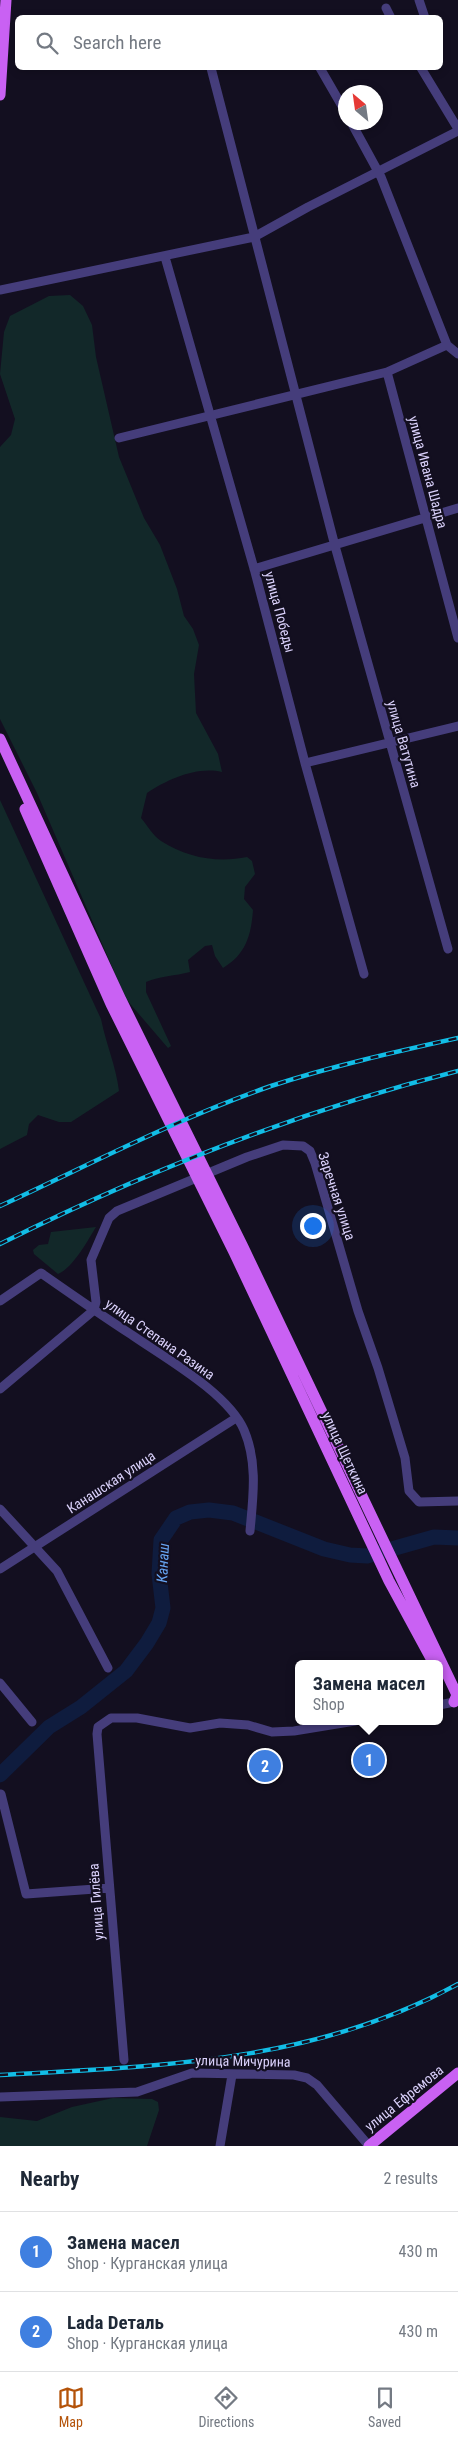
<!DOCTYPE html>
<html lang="en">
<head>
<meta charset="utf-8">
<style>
	:root { --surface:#fff; --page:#f2f2f3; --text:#1f2937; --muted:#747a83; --line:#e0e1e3; --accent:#b45309 }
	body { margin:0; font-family:"Roboto Condensed",sans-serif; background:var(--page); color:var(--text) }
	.compass { position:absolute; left:338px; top:85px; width:45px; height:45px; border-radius:50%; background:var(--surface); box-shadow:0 2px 8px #0003; rotate:331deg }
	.you { position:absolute; left:312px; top:1225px; width:18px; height:18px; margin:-12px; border:4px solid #fff; border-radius:50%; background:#1a73e8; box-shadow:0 0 0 8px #1a73e833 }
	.badge { display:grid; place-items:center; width:32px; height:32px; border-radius:50%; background:var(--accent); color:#fff; font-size:16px; font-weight:700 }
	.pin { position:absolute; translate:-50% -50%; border:2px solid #fff; box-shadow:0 1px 5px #0006 }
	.popup { position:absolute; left:295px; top:1660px; width:148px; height:65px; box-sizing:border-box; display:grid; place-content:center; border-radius:8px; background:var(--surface); filter:drop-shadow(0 1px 4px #0005); font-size:16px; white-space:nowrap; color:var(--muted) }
	.popup b { font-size:19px; color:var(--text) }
	.popup::after { content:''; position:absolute; left:50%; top:100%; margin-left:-10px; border:10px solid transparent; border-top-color:var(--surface) }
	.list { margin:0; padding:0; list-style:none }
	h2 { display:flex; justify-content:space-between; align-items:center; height:65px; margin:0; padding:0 20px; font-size:21px }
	h2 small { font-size:16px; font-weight:400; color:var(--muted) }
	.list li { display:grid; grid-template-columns:32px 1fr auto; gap:15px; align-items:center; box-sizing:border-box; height:80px; padding:0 20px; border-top:1px solid var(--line) }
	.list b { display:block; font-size:19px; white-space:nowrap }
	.list p { margin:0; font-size:16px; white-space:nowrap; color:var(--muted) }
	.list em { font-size:16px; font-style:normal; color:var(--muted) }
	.icon { flex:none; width:28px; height:28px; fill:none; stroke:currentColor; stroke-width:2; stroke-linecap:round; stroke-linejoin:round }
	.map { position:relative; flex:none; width:458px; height:2146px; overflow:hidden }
	.search { position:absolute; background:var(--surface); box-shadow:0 2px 8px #0003; left:15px; right:15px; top:15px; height:55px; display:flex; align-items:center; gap:12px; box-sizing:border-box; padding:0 18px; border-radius:8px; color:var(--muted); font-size:19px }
	.sheet { height:225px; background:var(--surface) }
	nav { display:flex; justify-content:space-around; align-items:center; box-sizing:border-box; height:70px; border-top:1px solid var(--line); background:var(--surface); font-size:14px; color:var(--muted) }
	nav a { display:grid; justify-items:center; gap:2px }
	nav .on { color:var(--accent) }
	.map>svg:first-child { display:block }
</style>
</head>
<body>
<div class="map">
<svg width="458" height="2146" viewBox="0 0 458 2146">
	<rect width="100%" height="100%" fill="#130f20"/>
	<path fill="#122829" d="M70,295l13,11 9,19 4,32 23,100 25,61 16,27 17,44 7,27 9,13 6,16 -5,29 2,39 22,41 4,18c-25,-6 -54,7 -75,21l-6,25c6,7 12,18 20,23 26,17 57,22 86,16l5,4 3,13 -10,13 -1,12 9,11c-2,26 -7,44 -30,58l-8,-12 -3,-11 -7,1 -17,14 2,12c-15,4 -30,4 -44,10v10l25,54 -3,2 -42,-49 -89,-206 -37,-74v-272l11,-12 4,-16 -15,-45 4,-42 6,-16 39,-20z
		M0,800l101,219c5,25 15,47 18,72l-48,31h-12l-21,-7 -9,9 -2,11 -27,14z
		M96,1227c-8,13 -23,41 -38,47l-24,-20 -1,-4 6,-5 9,-1 3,-12z
		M113,2098l39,1 6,3 1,8 -12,36h-147v-29l37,4 35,-14z"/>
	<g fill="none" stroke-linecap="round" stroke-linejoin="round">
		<path stroke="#0f1c3e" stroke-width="15" d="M0,1775l49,-48 32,-20 45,-36 21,-28 12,-20 4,-15 -4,-34 2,-34 15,-22 14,-6 19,-2 24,3 91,36 26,6 17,1 67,-19 24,1"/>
		<path stroke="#453d7b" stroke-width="9" d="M419,0l6,18
			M386,8l5,10
			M211,68l124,478 113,403
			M320,68l26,45
			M421,68l37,61
			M351,122l30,55 66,168
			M165,257l90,315 50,191 59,211
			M0,290l254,-53 54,-30 150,-76
			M387,372l71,266
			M119,438l268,-66 60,-27 11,9
			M254,569l204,-61
			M305,763l153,-37
			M0,1301l41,-28c30,21 60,42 91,62 33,23 96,58 112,95 14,33 9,67 6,101
			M0,1389l94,-79 2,-8 -5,-42 18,-42 8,-7 130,-54 36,-12 20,1 7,5 5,12 43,148 20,57 27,90 4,33 10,11 39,-1
			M0,1509l57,62 51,97
			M0,1569l236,-151
			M0,1683l32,39
			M439,1705l15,-3
			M1,1794l25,100 83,-6
			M124,2060l-27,-326 1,-7 13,-9h26l53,10 30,-5 28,2 24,7 22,-1 61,-10
			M0,2097l137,-5 55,-19 102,2 13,3 10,7 52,61
			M220,2146l12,-71"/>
		<path stroke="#c961f3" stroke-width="11" d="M0,95l6,-95
			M0,739l121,261 122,247 214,448 -3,7
			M25,809l86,195 123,248 155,329 45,83
			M369,2146l89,-73"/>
		<defs>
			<path id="rail" d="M0,1206c89,-41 178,-88 271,-120 61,-20 124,-34 187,-48
				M0,1244c146,-73 300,-133 458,-173
				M0,2075c159,-9 314,-12 458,-91"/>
		</defs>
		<use href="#rail" stroke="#12bde6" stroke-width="4.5"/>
		<use href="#rail" stroke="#130f20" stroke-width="2.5" stroke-dasharray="8" stroke-linecap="butt"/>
	</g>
	<g text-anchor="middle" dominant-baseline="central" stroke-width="4.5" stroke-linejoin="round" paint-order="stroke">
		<g font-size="14" fill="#dad1fb" stroke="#130f20">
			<text transform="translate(428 472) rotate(75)">улица Ивана Шадра</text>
			<text transform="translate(280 612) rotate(75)">улица Победы</text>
			<text transform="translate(404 744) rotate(74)">улица Ватутина</text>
			<text transform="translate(337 1196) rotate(72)">Заречная улица</text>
			<text transform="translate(160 1339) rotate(35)">улица Степана Разина</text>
			<text transform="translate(345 1453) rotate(65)">улица Щеткина</text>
			<text transform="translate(111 1482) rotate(-33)">Канашская улица</text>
			<text transform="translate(96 1902) rotate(-94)">улица Гилёва</text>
			<text transform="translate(243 2061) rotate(1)">улица Мичурина</text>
			<text transform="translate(404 2098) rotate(-39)">улица Ефремова</text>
		</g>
		<g font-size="15" font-style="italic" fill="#67a5f3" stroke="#130f20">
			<text transform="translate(163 1563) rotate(-87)">Канаш</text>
		</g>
	</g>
</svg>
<svg class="compass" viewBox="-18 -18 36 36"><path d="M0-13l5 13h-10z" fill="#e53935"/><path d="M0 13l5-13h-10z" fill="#747a83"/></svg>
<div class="you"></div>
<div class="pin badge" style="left:369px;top:1760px;background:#3f7fe0">1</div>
<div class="popup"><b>Замена масел</b>Shop</div>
<div class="pin badge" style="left:265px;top:1766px;background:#3f7fe0">2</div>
<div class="search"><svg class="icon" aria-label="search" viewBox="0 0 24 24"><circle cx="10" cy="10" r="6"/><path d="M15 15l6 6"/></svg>Search here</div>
</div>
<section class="sheet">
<h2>Nearby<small>2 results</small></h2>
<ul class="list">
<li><span class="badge" style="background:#3f7fe0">1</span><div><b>Замена масел</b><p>Shop · Курганская улица</p></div><em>430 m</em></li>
<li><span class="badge" style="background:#3f7fe0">2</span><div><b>Lada Dеталь</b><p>Shop · Курганская улица</p></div><em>430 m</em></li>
</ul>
</section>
<nav>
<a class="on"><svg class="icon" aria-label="map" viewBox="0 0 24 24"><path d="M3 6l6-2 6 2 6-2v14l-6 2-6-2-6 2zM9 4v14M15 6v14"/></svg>Map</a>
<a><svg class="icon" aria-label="directions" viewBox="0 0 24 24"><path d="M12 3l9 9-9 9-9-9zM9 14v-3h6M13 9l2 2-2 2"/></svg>Directions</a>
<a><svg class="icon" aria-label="saved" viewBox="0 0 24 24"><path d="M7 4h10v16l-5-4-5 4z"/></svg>Saved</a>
</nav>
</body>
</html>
